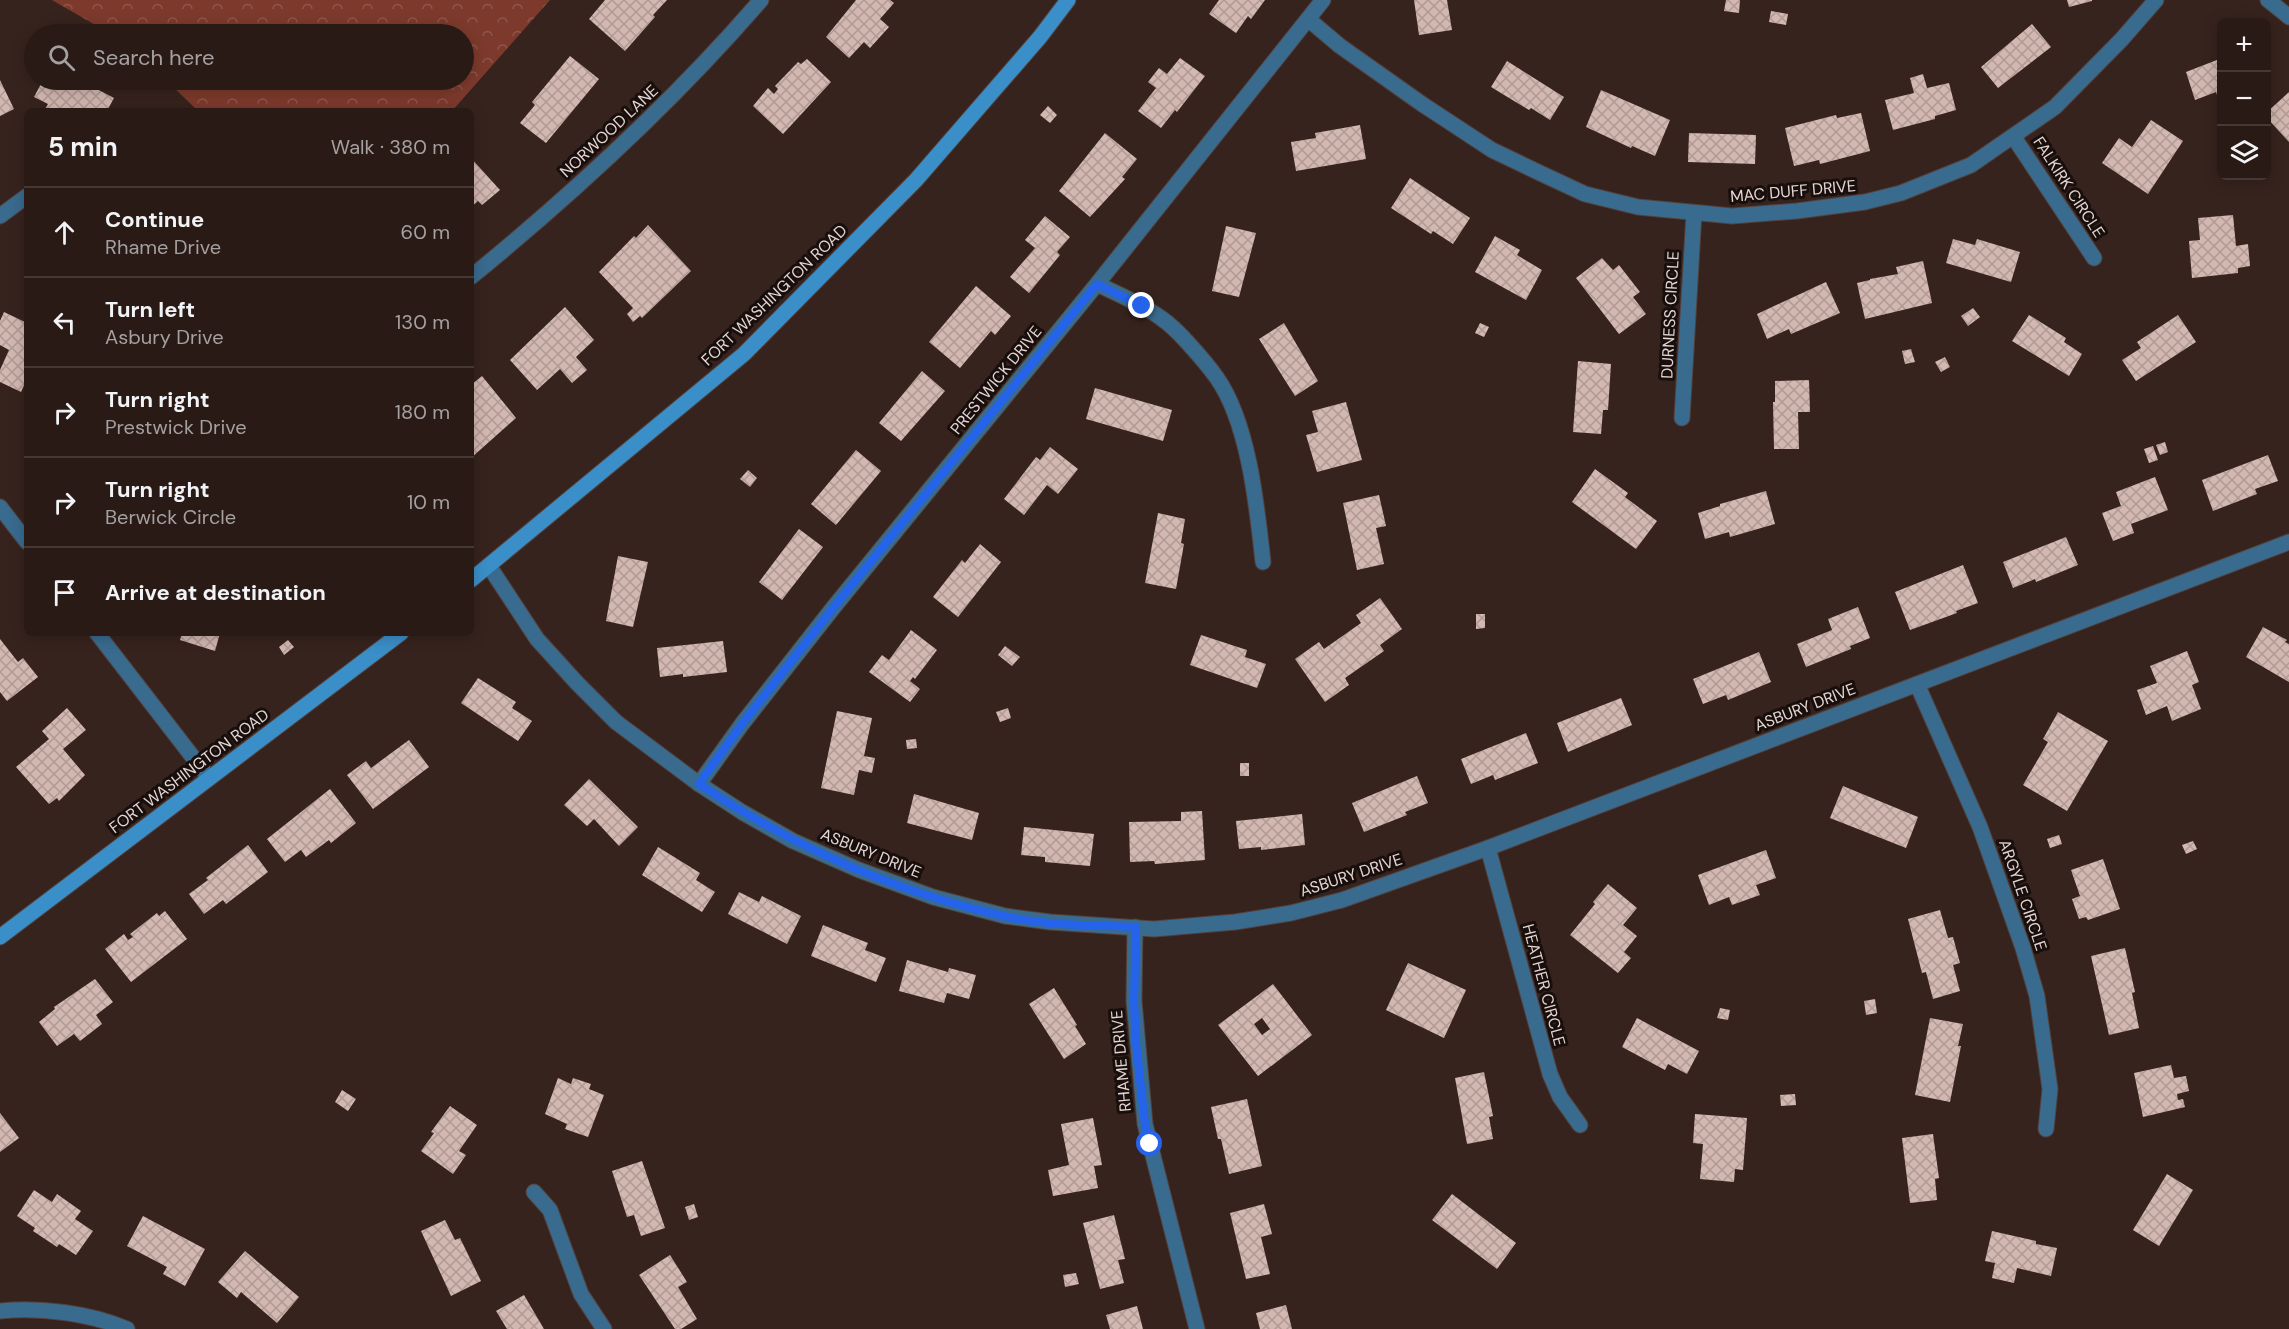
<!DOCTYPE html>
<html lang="en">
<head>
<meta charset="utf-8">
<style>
	:root { --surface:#291a16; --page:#352723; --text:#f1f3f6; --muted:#a5a1a1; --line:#453835 }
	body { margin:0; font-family:"DM Sans",sans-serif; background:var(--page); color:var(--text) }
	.controls { position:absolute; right:18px; top:18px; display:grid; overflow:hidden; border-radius:9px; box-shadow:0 3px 15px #0003 }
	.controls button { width:54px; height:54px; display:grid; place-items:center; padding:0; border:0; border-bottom:2px solid var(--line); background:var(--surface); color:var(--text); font:30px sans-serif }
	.stop { position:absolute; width:18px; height:18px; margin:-14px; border:4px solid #2563eb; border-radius:50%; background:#fff }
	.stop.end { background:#2563eb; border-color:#fff; box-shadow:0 2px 6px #0008 }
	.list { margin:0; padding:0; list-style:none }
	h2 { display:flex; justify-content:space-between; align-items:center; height:78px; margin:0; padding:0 24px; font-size:26px }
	h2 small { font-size:20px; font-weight:400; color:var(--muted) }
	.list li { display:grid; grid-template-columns:39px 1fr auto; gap:18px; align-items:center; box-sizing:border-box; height:90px; padding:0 24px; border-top:2px solid var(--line) }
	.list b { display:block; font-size:22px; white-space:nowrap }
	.list p { margin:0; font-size:20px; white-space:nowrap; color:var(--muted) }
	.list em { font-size:20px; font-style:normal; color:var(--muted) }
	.icon { flex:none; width:33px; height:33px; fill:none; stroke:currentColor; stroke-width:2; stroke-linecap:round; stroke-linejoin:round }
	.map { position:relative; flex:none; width:2289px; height:1329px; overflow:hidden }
	.search { position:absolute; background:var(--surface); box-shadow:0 3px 15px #0003; left:24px; top:24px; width:450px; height:66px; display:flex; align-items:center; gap:15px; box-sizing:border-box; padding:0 21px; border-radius:33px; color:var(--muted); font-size:22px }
	.panel { position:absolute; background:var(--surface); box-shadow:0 3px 15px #0003; left:24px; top:108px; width:450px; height:528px; border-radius:9px }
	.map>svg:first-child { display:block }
</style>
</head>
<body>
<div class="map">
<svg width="2289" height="1329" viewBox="0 0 2289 1329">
	<defs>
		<pattern id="forest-crowns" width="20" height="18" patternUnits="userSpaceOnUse" patternTransform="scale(1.5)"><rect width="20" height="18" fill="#7d3a2c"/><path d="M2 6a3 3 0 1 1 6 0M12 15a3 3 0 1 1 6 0" fill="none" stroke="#8f564a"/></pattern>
		<pattern id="building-cross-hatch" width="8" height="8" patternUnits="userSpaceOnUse" patternTransform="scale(1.5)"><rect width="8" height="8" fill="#d3b8b1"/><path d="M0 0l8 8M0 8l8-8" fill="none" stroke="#b09a94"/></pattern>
	</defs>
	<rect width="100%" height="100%" fill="#37231e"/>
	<path fill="url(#forest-crowns)" d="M52,0h498l-98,111h-254l-32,-31h298v-46h-353z"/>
	<path fill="url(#building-cross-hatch)" fill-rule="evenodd" d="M605,0h62l-14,15 2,2 -30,34 -36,-32z
		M856,0h34l4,3 -14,16 9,8 -19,21 -6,-6 -15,16 -23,-21z
		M1219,0h46l-14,19 -3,-3 -12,17 -27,-19z
		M1414,0h33l5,30 -33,5z
		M1726,0h14l-1,13 -15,-2z
		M2067,0h25v1l-23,6z
		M1771,11l17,3 -2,11 -17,-3z
		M2032,24l19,23 -53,41 -17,-21z
		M570,56l29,23 -53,64 -26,-20 15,-18 -3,-3z
		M1180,58l25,18 -28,36 -2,-2 -14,18 -23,-17 18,-23 -8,-6 11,-14 8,6z
		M2222,58v36l-5,1 -1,-3 -21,8 -9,-28z
		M807,59l24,23 -48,52 -30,-28 15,-18 6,6 4,-5 -3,-3 23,-24 3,2z
		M1507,61l57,36 -14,23 -19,-12 -2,2 -38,-23z
		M1923,74l4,14 22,-5 7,27 -21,6v3l-42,11 -8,-30 29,-7 -4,-15z
		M0,80l14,29 -14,7z
		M43,80h45l6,3 -1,4 21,11 -7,13h-58l-4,-2 3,-5 -14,-7z
		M1601,90l69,30 -15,36 -23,-10 -1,2 -45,-21z
		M2289,92v50l-23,-25v-4z
		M1048,106l9,9 -7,8 -10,-8z
		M1861,113l9,38 -50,13 -1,-4 -25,6 -9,-38 51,-13 1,3z
		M2151,120l32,21 -35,53 -46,-31 17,-25 13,9z
		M1360,125l6,34 -70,12 -5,-29 25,-4 -1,-5z
		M1105,133l32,26 -15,18 3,2 -35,38 -31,-26z
		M1689,133l67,2 -1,29 -67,-2z
		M471,158l29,32 -18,15 -4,-4 -7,6z
		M1410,178l60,40 -17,26 -20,-13 -2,3 -40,-26z
		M2233,215l3,31 12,-2 2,22 -12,2v5l-46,5 -3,-37 11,-1 -2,-22z
		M1045,216l25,21 -13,15 3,3 -31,38 -19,-16 25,-29 -10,-8z
		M648,225l43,46 -49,47 -2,-2 -7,6 -6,-8 6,-6 -34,-36 35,-36 2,2z
		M1226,226l30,7 -17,64 -27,-6z
		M1495,236l25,14 -3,5 25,15 -16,30 -51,-28z
		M1953,239l22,6 2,-6 43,13 -9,30 -65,-19z
		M1602,258l11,12 6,-5 21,27 -7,5 13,17 -27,20 -43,-56z
		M1923,261l9,42 -67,16 -8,-36 13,-3v-1l28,-5 -2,-7z
		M1826,282l14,31 -49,21 -2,-5 -22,10 -10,-25z
		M976,286l35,30 -16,19 -4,-4 -31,37 -31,-26z
		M565,307l29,33 -18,17 11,13 -15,13 -12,-14 -23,21 -27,-30z
		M1973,308l7,9 -12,9 -7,-10z
		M4,312l23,11v56l-6,13 -21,-10v-12l9,-20 -9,-5v-24z
		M2029,315l37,23 -2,4 18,12 -13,22 -57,-35z
		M2178,315l18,27 -60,39 -14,-21 19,-12 -4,-6z
		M1284,323l34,58 -23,15 -36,-57z
		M1480,323l9,4 -5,10 -9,-4z
		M1911,349l4,13 -10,2 -3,-13z
		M1945,357l5,10 -9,5 -6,-10z
		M1578,361l33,3 -3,46h-5l-2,24 -28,-2z
		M922,371l23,20 -44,50 -22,-18z
		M482,376l34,42 -45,40v-47l3,-2 -3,-4v-20z
		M1809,380l1,32h-12l1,37h-25l-1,-47h2v-21z
		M1095,388l77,22 -9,31 -77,-22z
		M1346,402l16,58 -45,12 -11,-37 12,-3 -6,-21z
		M2165,442l3,10 -8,3 -4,-10z
		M2153,446l5,14 -9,3 -5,-14z
		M1050,447l28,22 -20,25 -11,-9 -23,30 -20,-16 32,-42 4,3z
		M856,450l25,21 -45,54 -25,-21z
		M2268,455l10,26 -23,8 2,5 -44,17 -11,-31z
		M1595,469l33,24 -3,4 32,24 -21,28 -64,-47z
		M748,470l9,8 -7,9 -10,-8z
		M2155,477l13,33 -37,14 3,9 -21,8 -11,-28 19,-7 -5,-14z
		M1766,491l9,33 -45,13 -1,-5 -24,7 -7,-26 22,-7v-2z
		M1379,495l7,31 -10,2 8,36 -27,6 -14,-67z
		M1158,513l27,6 -4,24 3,1 -8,45 -31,-6z
		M799,529l24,18 -41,53 -23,-18z
		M2066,537l12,28 -42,17 -1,-3 -22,9 -10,-26z
		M980,544l21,18 -43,55 -25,-20 29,-37 3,3z
		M618,556l30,6 -15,65 -27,-6z
		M1963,565l15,38 -22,8 1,2 -47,17 -15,-38z
		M1380,598l22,31 -22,16 4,6 -39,27 4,7 -24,17 -30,-43 24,-17 5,7 37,-26 -5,-8z
		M1858,607l12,31 -20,8 1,3 -45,18 -9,-23 35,-14 -4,-11z
		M1476,614h9v14l-9,1z
		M2263,627l24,13 -2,2 4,2v38l-43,-25z
		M911,630l26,20 -22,29 -2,-2 -3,4 10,8 -10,13 -41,-30 13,-17 7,5z
		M182,633h38l-5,18 -35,-11z
		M1201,635l46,15 -2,7 21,7 -9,24 -67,-23z
		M0,639l18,23 5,-4 15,19 -31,24 -7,-9z
		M288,640l6,7 -10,8 -5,-8z
		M723,641l4,31 -44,5v-3l-23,3 -3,-29z
		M1005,646l15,11 -8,9 -14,-11z
		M2187,651l12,31 -7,3 9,24 -29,12 -5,-15 -21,9 -9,-25 20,-7 -7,-17z
		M1759,652l12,30 -43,18 -2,-5 -23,9 -10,-25z
		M478,678l38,24 -4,6 20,13 -14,20 -57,-38z
		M1621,698l11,27 -64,27 -11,-29z
		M67,708l19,22 -23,19 22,26 -26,26 -2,-3 -8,6 -33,-37 33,-28 -7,-8z
		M1008,708l3,10 -11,4 -4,-10z
		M837,711l35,7 -8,38 11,2 -3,15 -13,-3 -5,25 -33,-7z
		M2058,712l50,29 -41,70 -44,-26 25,-43 -5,-3z
		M1526,733l12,30 -43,17 -2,-5 -22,9 -10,-25z
		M916,739l1,9 -10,1 -1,-9z
		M409,740l20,27 -56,42 -26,-34 19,-14 5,7z
		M1240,763h9v13h-9z
		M1417,776l11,27 -23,9 2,3 -43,17 -12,-29z
		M589,779l49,48 -19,19 -25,-27 -7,7 -23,-21z
		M1843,786l75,31 -12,31 -76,-30z
		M330,789l26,34 -25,20 -2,-3 -23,17 -5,-7 -16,12 -18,-23z
		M914,794l65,19 -7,27 -65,-17z
		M1202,811l3,49 -50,4 -1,-3 -24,1 -1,-40 52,-1v-9z
		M1302,814l3,31 -44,5v-3l-22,2 -3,-28z
		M1024,827l70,7 -4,32 -45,-4v-5l-24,-2z
		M2059,835l3,9 -12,4 -3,-9z
		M2193,841l4,8 -11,5 -4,-9z
		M248,845l20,27 -42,32 -3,-4 -19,14 -15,-20 19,-14 -2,-2z
		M658,847l42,26 -4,7 19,12 -13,20 -60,-37z
		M1766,850l10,28 -20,7 4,10 -28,10 -3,-8 -20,8 -11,-30z
		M2103,859l17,50 -32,11 -2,-3 -7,2 -7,-20 8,-3 -9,-26z
		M1608,884l29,24 -14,17 14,11 -13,16 7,6 -13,15 -48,-38 25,-31 -2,-2z
		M739,892l20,10 3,-6 39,20 -14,28 -59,-30z
		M1940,910l8,28 5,-1 7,26 -7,2 7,26 -27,8 -7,-27 -4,1 -14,-54z
		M165,911l22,28 -56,43 -26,-33 19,-15 4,6 5,-3 -3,-3 27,-21 2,3z
		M823,925l45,18 -3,7 21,8 -10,24 -65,-26z
		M2125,948l10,44 -3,1 7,35 -30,7 -18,-79z
		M907,960l41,12 1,-4 27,7 -7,24 -22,-6 -3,10 -45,-12z
		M1408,963l58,27 -22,48 -58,-28z
		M95,979l18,23 -17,13 6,9 -22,17 -6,-7 -17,12 -18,-24 16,-13 -1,-2z
		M1273,984l39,51 -54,41 -40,-51zM1262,1018l8,11 -8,6 -8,-11z
		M1054,988l23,37 -2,1 11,18 -22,15 -35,-55z
		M1875,999l2,14 -11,2 -2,-14z
		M1720,1008l10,2 -2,10 -11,-2z
		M1637,1018l62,33 -12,23 -19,-10 -3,6 -43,-23z
		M1930,1018l33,6 -5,22h3l-11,56 -35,-7z
		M2171,1065l3,13 12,-2 3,15 -12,3 1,6 5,-1 2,8 -42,10 -9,-44z
		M1484,1072l9,44 -4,1 4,22 -26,5 -12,-66z
		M558,1078l13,6 2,-6 18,6 -2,5 15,6 -16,42 -23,-8 2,-5 -22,-10z
		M342,1090l14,9 -8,12 -13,-9z
		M1795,1094l1,11 -15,1 -1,-11z
		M1247,1099l15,67 -33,8 -8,-35h-3l-7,-32z
		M450,1106l27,19 -18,26 7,4 -13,19 -32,-23 13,-18 -3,-1z
		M0,1113l19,25 -19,14z
		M1695,1114l52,4 -4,52 -8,-1 -1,13 -34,-3 3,-35 -10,-1z
		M1093,1118l9,47 -8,1 4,22 -45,8 -5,-26 21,-5 -8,-41z
		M1933,1134l6,44 -4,1 2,21 -27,3 -8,-65z
		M642,1161l23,67 -24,8 -7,-21 -7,2 -15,-46z
		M2167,1174l26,16 -34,56 -26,-16z
		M34,1190l18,12 5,-8 24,17 -6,8 18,12 -17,24 -17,-11 -2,3 -24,-16 2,-3 -18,-12z
		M1452,1194l64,49 -19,26 -65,-49z
		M694,1204l4,13 -9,3 -4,-13z
		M1264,1204l8,30 -11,3 9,37 -24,5 -16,-66z
		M1114,1215l11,44 -7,1 6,23 -24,6 -17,-66z
		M143,1216l62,33 -20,37 -22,-12 4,-7 -40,-21z
		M445,1220l10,20 5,-2 21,43 -30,15 -30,-65z
		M1992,1231l44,10v3l21,4 -6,28 -34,-8 -3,15 -22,-5 3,-15 -10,-2z
		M245,1251l54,46 -22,26 -36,-31 -4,6 -19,-16z
		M670,1255l17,27 -9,5 19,32 -16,10h-6l-36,-54z
		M1076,1273l3,11 -14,3 -2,-12z
		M524,1295l20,34h-37l-11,-18z
		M1286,1305l6,24h-32l-4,-16z
		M1137,1306l6,23h-33l-4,-14z"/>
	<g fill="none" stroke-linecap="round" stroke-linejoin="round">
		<defs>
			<path id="minor" d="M2268,0l21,17
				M1308,19l32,27 82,58 70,46 48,23 45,21 53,13 94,9 65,-5 68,-9 36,-9 70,-28 84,-58 67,-68 34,-39
				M2013,136l81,122
				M0,216l27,-20
				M471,277c104,-85 202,-175 290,-277
				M1097,284c21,10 45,20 64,34 10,7 19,16 27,25 10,11 20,22 29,35 32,46 40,129 46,184
				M1682,418l12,-205
				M0,507l27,35
				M97,633l112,145
				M1917,684l63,143 43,121 14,48 13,93 -4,40
				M699,784l43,-60 91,-116 264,-324 226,-284
				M1488,848l62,226 10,23 20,28
				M1135,927l-1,74 11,123 52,205
				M534,1192l16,18 31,84 23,35
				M0,1311c40,-4 89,2 127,18"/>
			<path id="tertiary" d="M489,566l48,73 40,44 39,39 83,62 43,28 51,29 66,29 74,27 72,19 45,6 104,7 81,-7 56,-9 51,-13 146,-52 801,-306"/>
			<path id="secondary" d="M471,580l273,-226 172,-174 124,-143 28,-37
				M0,937l401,-304"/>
		</defs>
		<use href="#minor" stroke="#53403b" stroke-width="17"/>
		<use href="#tertiary" stroke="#53403b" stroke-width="17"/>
		<use href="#secondary" stroke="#53403b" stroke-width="17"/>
		<use href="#minor" stroke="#396b8f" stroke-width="15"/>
		<use href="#tertiary" stroke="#396b8f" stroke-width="15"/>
		<use href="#secondary" stroke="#3a8fc9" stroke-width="15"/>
	</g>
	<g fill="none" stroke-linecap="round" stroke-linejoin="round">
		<path stroke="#2563eb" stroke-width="8" d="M1142,306l-45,-22 -264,324 -91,116 -43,60c93,62 195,108 305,132 42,10 88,9 132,11l-2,74 2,42 9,81 5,20"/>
	</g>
	<g text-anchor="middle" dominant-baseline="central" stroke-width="6" stroke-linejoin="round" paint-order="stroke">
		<g font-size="16" fill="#e5d6d3" stroke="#180f0d">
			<text transform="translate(609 131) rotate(-43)">NORWOOD LANE</text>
			<text transform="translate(2069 187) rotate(57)">FALKIRK CIRCLE</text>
			<text transform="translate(1793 191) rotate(-5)">MAC DUFF DRIVE</text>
			<text transform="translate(774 295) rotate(-44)">FORT WASHINGTON ROAD</text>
			<text transform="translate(1670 315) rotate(-87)">DURNESS CIRCLE</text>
			<text transform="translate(996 380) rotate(-51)">PRESTWICK DRIVE</text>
			<text transform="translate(1805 707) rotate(-21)">ASBURY DRIVE</text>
			<text transform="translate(189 771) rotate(-37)">FORT WASHINGTON ROAD</text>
			<text transform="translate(871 853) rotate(22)">ASBURY DRIVE</text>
			<text transform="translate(1351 875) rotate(-18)">ASBURY DRIVE</text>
			<text transform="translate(2023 895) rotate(71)">ARGYLE CIRCLE</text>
			<text transform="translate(1544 985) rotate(75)">HEATHER CIRCLE</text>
			<text transform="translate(1121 1061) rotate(-95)">RHAME DRIVE</text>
		</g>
	</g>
</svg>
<div class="controls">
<button>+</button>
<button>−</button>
<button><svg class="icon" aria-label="layers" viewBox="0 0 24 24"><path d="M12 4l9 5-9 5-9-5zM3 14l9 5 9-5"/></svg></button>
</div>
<div class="stop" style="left:1150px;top:1144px"></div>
<div class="stop end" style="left:1142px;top:306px"></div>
<div class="search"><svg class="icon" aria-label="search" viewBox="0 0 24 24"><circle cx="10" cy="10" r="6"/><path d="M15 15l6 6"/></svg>Search here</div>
<section class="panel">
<h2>5 min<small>Walk · 380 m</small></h2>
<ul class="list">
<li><svg class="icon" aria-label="ahead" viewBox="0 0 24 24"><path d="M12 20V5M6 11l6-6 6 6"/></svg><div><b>Continue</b><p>Rhame Drive</p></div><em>60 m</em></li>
<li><svg class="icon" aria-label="left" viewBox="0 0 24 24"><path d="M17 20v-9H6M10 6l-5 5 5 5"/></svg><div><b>Turn left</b><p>Asbury Drive</p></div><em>130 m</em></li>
<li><svg class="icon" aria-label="right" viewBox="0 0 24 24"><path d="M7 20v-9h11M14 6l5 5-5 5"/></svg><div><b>Turn right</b><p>Prestwick Drive</p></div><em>180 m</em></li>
<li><svg class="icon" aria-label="right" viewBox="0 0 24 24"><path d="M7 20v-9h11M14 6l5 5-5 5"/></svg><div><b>Turn right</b><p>Berwick Circle</p></div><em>10 m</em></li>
<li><svg class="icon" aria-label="arrive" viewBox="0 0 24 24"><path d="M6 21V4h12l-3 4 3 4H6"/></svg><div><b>Arrive at destination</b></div></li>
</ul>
</section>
</div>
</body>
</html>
